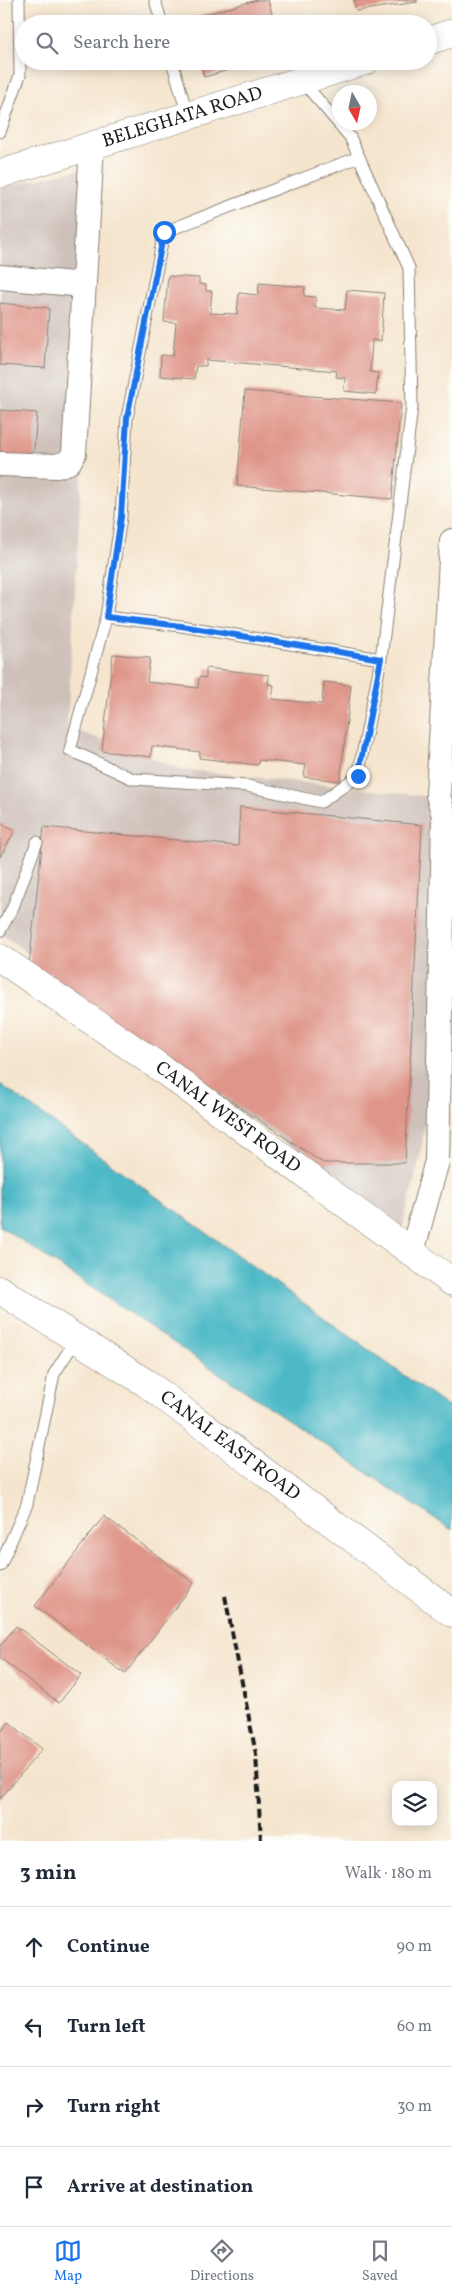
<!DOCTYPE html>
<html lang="en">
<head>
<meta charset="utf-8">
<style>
	:root { --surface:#fff; --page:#f6f6f7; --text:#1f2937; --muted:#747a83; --line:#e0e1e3; --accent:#1a73e8 }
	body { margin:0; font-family:Vollkorn,serif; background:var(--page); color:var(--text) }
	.controls { position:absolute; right:15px; bottom:15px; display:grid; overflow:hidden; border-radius:10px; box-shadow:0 2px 12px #0003 }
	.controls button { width:45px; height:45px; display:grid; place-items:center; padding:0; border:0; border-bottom:1px solid var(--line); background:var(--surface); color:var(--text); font:25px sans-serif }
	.compass { position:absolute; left:332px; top:85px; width:45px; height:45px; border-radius:50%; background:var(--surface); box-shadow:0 2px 12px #0003; rotate:171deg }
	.stop { position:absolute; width:15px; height:15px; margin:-11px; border:4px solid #1a73e8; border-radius:50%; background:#fff }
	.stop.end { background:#1a73e8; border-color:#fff; box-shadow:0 1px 5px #0008 }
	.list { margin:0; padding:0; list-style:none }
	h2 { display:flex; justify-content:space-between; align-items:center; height:65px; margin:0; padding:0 20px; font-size:21px }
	h2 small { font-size:16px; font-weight:400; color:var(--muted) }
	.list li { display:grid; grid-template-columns:32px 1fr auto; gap:15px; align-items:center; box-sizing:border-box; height:80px; padding:0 20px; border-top:1px solid var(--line) }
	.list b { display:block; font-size:19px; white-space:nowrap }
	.list em { font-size:16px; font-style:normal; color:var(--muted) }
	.icon { flex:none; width:28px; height:28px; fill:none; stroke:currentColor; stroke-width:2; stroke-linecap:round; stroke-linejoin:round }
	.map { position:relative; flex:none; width:452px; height:1841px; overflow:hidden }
	.search { position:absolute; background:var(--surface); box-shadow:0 2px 12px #0003; left:15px; right:15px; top:15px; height:55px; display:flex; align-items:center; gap:12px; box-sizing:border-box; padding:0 18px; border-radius:28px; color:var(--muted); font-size:19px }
	.sheet { height:385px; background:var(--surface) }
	nav { display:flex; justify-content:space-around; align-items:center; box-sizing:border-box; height:70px; border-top:1px solid var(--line); background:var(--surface); font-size:14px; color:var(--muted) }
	nav a { display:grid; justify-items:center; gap:2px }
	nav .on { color:var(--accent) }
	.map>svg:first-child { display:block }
</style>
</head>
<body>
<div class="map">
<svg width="452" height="1841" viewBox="0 0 452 1841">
	<rect width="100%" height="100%" fill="#fdfcf7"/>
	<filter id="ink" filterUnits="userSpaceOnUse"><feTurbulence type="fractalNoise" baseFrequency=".02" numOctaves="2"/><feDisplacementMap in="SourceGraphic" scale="10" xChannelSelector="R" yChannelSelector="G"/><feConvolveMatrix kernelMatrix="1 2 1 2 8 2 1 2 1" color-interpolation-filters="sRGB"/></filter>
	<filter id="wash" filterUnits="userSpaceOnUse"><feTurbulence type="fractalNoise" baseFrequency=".0096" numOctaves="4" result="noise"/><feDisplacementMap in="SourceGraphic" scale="20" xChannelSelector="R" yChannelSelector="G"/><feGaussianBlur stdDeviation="1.12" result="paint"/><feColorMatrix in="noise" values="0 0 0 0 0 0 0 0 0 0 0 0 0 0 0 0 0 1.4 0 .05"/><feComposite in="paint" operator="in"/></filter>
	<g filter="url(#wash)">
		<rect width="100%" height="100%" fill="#f5e5ce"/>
		<path fill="#cec1ba" d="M100,165l-33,562 113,42 272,30v123l-31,231 -19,76 -402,-296v-745z"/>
		<path fill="#4db9c7" stroke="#346a72" d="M0,1084l452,326v120l-452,-304z"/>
		<g id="blocks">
			<path fill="#df9589" d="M257,0h11l7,24h-86l-1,-5z
				M354,0h63v2l-61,9z
				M200,61h57v1l-53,15z
				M168,276l31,2v6l7,1v6h6l-2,22 27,1 2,-21 19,2 1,-12 46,4 -1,9 12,1 -1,11 30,2 2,-20 37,3 -3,48 -9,-1 -2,32 8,1 -2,21 -32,-3 1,-13 -9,-1 1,-6 -131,-11v6h-10l-2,13 -34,-3 1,-21 12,1 3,-33 -12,-1z
				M0,303l49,5 -4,60 -45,-3z
				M245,391l156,12 -9,96 -155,-13z
				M0,410l37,3 -4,48 -33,-2z
				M113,654l37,4 -3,24 51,6 1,-11 7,1v-10l63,7 -1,9 6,1 -2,14 50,5 2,-22 27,3 -11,96 -36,-4 2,-12 -47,-5 -1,5 -59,-7 1,-6 -48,-6 -1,11 -49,-6z
				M240,807l182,18 -17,338h-82l-294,-198 15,-138 194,19z
				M0,823l15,8 -15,26z
				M104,1516l90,67 -69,91 -90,-68z
				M16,1626l65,49 -22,28 -59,-45v-12z
				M9,1722l33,27 -42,50v-66z"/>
		</g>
	</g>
	<g filter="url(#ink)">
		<use href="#blocks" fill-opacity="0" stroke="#888075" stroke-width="1"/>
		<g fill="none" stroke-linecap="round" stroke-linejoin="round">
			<defs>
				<path id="service" d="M155,0l7,24
					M172,61l16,55
					M303,82l47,55 59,131 3,139 -31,252 -23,117 -37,26 -74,-16 -114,-7 -63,-29 36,-133 15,-100 6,-99 37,-186 195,-75
					M0,132l20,-57 -1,-75
					M106,617l75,9 200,33
					M0,931l13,-24 24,-65
					M0,1566l27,-62 27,-130 23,-36"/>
				<path id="minor" d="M0,277l84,8
					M0,464l57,2 12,-4 5,-9 18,-308
					M412,1252l25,-91 7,-345 -6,-21 14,-254"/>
				<g id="tertiary">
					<path id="s1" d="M0,958l151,103 301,221"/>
				</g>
				<g id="secondary">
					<path d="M428,41l24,-8"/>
					<path id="s2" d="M0,174l365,-113"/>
					<path id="s3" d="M0,1290l146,93 306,230"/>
				</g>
			</defs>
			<use href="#service" stroke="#888075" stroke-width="13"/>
			<use href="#minor" stroke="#888075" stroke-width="26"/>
			<use href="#tertiary" stroke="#888075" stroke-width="29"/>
			<use href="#secondary" stroke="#888075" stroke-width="29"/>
			<use href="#service" stroke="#fff" stroke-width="11"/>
			<use href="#minor" stroke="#fff" stroke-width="24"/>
			<use href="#tertiary" stroke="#fff" stroke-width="28"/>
			<use href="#secondary" stroke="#fff" stroke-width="28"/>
			<path stroke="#1c1c1c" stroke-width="4" stroke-dasharray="8 4" stroke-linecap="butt" d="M225,1596l31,158 5,87"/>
		</g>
	</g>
	<g fill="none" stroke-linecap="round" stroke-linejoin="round" filter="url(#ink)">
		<path stroke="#1a73e8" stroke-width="6" d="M164,232l-37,186 -6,99 -15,100 75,9 200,33 -23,117"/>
	</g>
	<g text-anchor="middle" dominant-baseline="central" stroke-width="5" stroke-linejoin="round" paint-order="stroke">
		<g font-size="19" fill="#1c1c1c" stroke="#fdfcf7">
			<text stroke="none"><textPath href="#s2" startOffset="191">BELEGHATA ROAD</textPath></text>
			<text stroke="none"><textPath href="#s1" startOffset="278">CANAL WEST ROAD</textPath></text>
			<text stroke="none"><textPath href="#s3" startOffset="278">CANAL EAST ROAD</textPath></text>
		</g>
	</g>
</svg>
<div class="controls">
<button><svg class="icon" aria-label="layers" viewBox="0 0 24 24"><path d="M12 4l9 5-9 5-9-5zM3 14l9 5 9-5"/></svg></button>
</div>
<svg class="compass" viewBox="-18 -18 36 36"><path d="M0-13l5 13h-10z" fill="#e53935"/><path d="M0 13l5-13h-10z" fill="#747a83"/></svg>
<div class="stop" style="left:164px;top:232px"></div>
<div class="stop end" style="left:358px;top:776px"></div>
<div class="search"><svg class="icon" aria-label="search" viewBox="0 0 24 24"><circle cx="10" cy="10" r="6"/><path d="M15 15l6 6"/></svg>Search here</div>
</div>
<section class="sheet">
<h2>3 min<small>Walk · 180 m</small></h2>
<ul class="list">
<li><svg class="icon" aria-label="ahead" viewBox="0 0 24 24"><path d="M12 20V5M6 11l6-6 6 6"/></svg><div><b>Continue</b></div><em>90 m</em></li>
<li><svg class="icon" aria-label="left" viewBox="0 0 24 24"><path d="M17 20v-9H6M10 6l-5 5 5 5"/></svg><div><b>Turn left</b></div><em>60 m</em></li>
<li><svg class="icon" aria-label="right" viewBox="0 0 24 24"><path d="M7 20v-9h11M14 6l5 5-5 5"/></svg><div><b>Turn right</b></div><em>30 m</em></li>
<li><svg class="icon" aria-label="arrive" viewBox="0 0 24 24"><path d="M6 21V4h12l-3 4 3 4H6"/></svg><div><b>Arrive at destination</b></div></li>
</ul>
</section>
<nav>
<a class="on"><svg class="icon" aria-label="map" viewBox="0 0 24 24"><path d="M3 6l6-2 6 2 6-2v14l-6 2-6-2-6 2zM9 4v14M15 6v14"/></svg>Map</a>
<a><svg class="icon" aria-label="directions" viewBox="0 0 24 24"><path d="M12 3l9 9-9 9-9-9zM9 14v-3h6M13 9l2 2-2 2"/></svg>Directions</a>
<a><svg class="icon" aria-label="saved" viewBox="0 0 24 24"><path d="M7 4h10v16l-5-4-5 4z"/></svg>Saved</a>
</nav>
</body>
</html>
